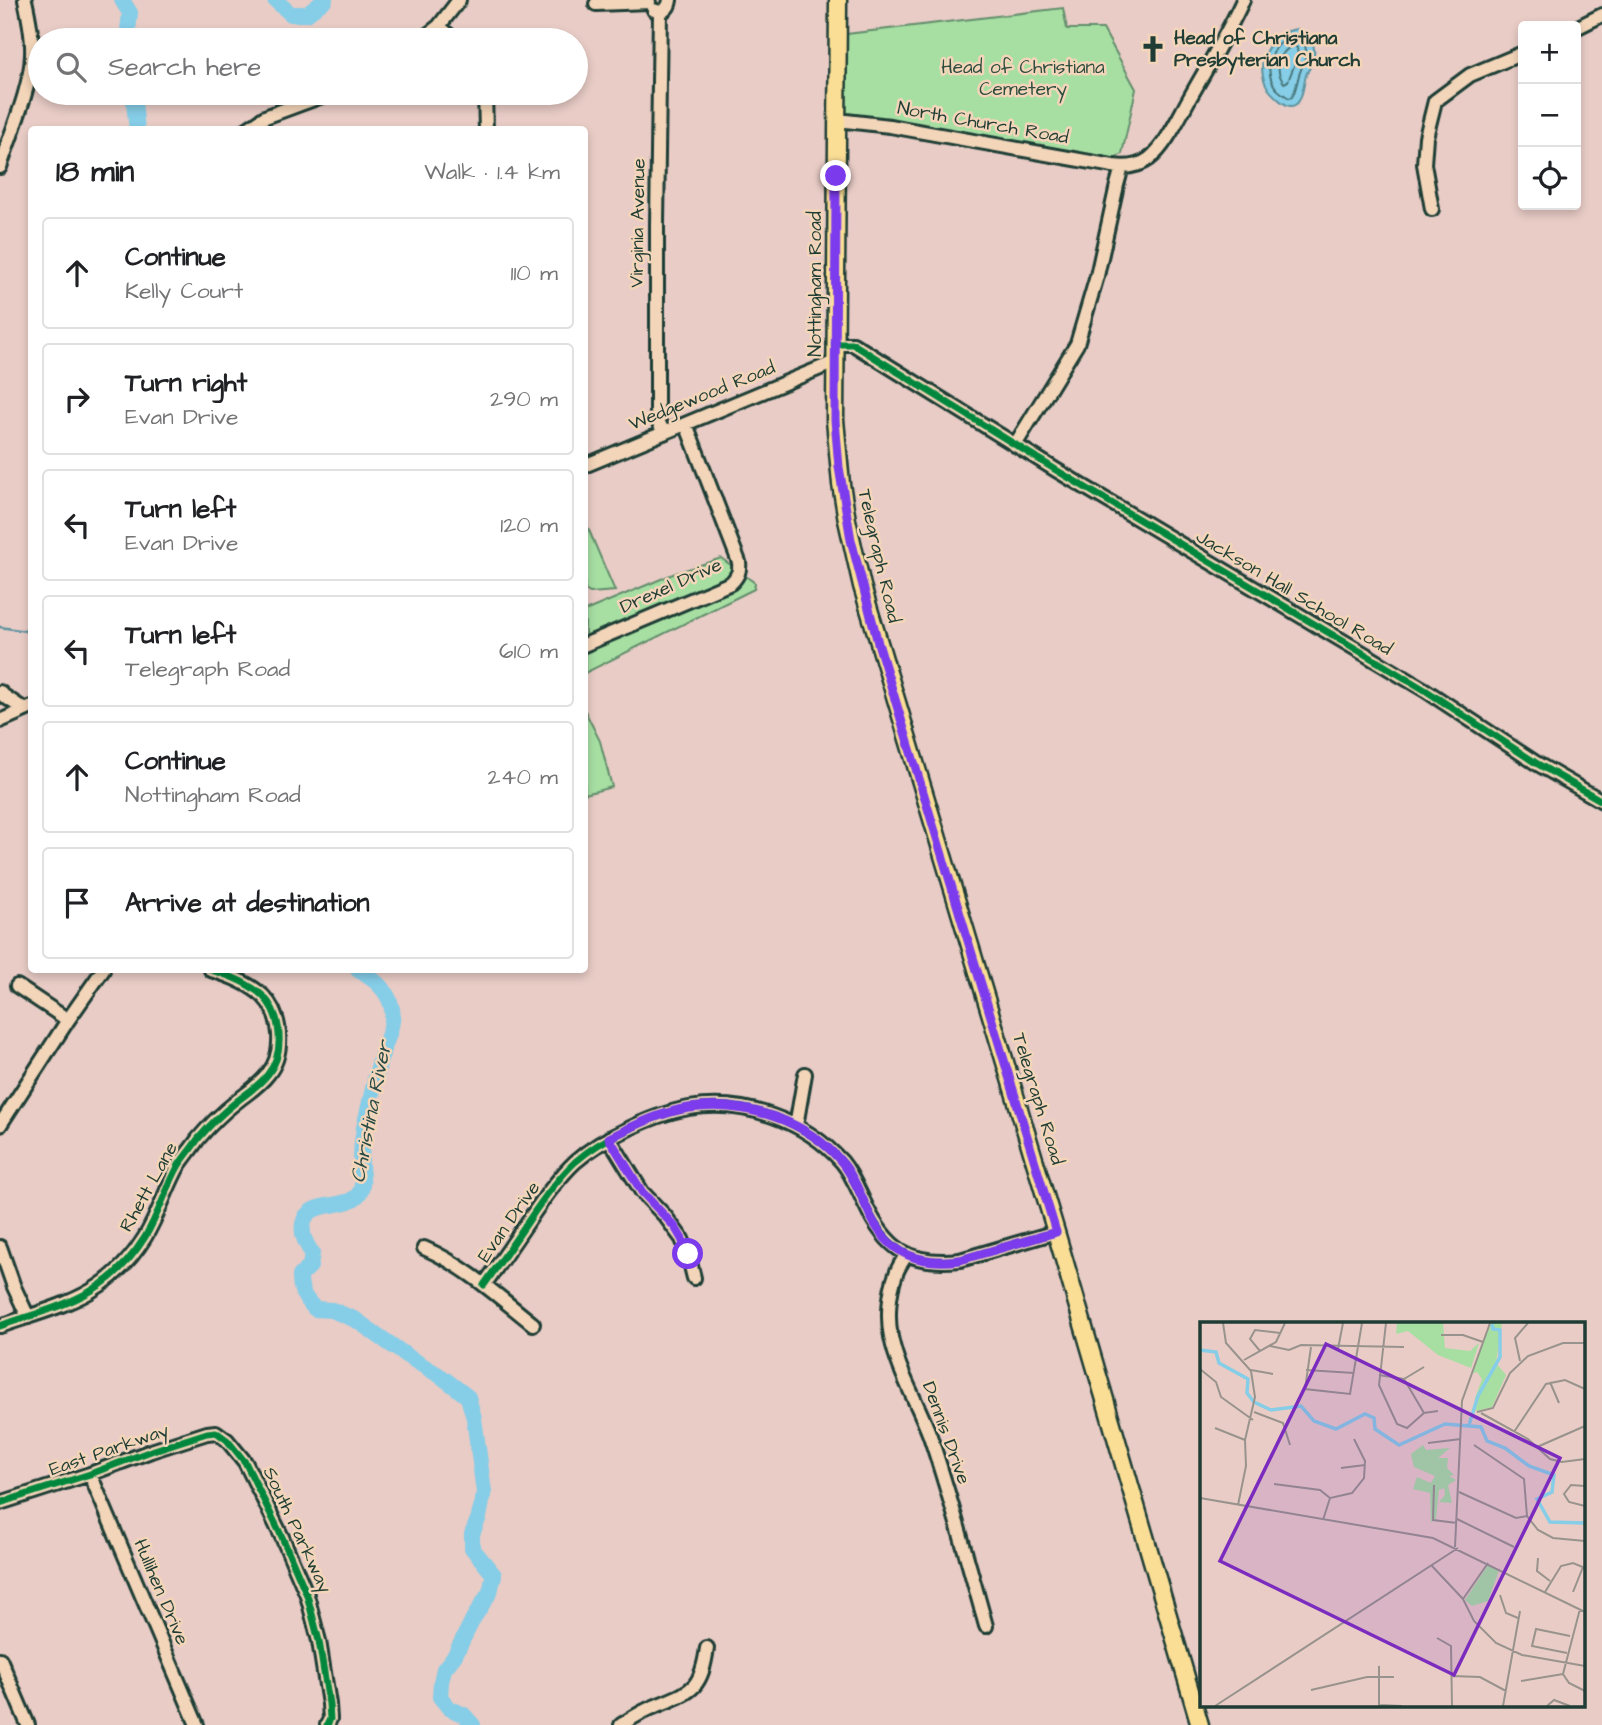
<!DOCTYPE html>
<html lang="en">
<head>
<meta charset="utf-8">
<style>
	:root { --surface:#fff; --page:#f6f6f6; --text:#202124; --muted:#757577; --line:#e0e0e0 }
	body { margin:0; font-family:"Architects Daughter",sans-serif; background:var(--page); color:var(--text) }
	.controls { position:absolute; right:21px; top:21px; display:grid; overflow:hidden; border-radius:7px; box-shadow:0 4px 10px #0003 }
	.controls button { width:63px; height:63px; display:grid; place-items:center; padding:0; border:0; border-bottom:2px solid var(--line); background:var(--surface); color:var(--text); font:35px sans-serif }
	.stop { position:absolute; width:21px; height:21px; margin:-16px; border:5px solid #7c3aed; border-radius:50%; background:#fff }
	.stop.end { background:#7c3aed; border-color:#fff; box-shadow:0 2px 7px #0008 }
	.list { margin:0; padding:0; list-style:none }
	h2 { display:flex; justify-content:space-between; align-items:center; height:91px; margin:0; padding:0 28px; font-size:30px }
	h2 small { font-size:23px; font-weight:400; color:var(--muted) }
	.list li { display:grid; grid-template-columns:46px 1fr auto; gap:21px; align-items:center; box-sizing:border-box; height:112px; margin:0 14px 14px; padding:0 14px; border:2px solid var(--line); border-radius:7px }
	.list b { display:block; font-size:26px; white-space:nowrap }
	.list p { margin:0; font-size:23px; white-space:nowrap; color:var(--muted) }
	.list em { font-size:23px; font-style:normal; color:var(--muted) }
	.icon { flex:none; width:38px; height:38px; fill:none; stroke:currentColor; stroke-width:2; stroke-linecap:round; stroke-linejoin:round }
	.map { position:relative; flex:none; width:1602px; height:1725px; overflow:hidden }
	.search { position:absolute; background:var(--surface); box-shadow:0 4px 10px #0003; left:28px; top:28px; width:560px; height:77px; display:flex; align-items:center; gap:18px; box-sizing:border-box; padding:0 24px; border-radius:38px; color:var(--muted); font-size:26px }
	.panel { position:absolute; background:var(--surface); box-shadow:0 4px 10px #0003; left:28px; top:126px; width:560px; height:847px; border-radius:7px }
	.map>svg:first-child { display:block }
</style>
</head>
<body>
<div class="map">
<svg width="1602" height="1725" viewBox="0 0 1602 1725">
	<rect width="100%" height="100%" fill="#e9ccc6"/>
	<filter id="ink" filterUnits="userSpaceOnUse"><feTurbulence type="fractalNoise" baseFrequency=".0143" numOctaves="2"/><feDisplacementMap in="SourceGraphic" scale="14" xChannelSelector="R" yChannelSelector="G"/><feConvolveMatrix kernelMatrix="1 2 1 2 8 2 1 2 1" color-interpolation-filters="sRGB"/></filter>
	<g filter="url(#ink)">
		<path fill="#a7dfa3" stroke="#638e6c" stroke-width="2" d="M1063,8l4,21h36l33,60 -14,65 -8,5 -269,-46 2,-79z
			M585,521l30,70 -25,2 -5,-3z
			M721,558l34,25 -1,6 -169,84v-62l88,-37z
			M584,709l16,32 12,46 -27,7z"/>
		<path fill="#86cde7" stroke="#5d939f" stroke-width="2" d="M1299,29c12,5 18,18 14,31 -1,5 -5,10 -7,15 -3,9 -3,32 -16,31 -6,-1 -10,-5 -14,-9 -27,-22 -12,-66 23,-68z"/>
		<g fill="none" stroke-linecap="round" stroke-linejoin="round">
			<path stroke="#48777c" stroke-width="2" d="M1297,36l7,5c5,17 0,19 -5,34 -2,7 -3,15 -7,22l-3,1c-4,-3 -10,-6 -13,-10 -15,-19 -3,-50 21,-52z
				M1294,45l3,3 1,8 -10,25 -4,2c-10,-13 -6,-31 10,-38z"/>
			<path stroke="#5d939f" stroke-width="2.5" d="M0,627l32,5"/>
			<path stroke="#86cde7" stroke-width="16" d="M122,0l8,13 -3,27
				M275,0l16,14h16l18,-14
				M133,93l4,37
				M358,970c15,8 31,21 34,39 3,16 -8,36 -12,51 -6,23 -11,46 -16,68 -2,11 -3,22 -3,32 -1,10 4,23 -1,32 -11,20 -52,5 -57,32 -2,11 3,20 9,29l-2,13 -10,10c0,17 5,22 15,33l17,1 24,10 51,36 35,21 26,20 6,21 10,74 -5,25 -7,17v14l22,27 -4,17 -17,27 -18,36 -11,14 -3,13 -1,15 9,11 15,7 9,10"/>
			<defs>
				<path id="minor" d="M596,4l53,-2
					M654,10c8,4 15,-1 16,-10
					M660,12l-3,212v188l2,11 5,10
					M439,26l15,14
					M1576,28l26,-13
					M421,40l18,-14 20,-26
					M485,93l1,37
					M837,120l53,6 223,40c13,2 25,1 36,-7 16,-12 29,-40 39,-58 19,-34 39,-66 55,-101
					M246,130l19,-13 65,-24
					M0,167c10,-32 31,-79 32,-112 1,-18 -3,-37 -7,-55
					M1432,209l-8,-45 2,-27 9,-36 35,-26 53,-22
					M835,344h18l203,126 369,220 111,73 66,38
					M1015,445l62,-101 20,-68 20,-91 5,-18
					M584,466l251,-104
					M584,645l147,-62c7,-7 9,-12 8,-21l-53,-138
					M0,692l4,4 21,14
					M0,721l32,-14
					M17,986l51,34
					M0,1125l68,-105 35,-50
					M796,1126l9,-52
					M609,1138l33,54 23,24 17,23 6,15 6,24
					M0,1247l14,40 14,30
					M424,1248c40,17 75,49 109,76
					M906,1255c-3,6 -8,12 -10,19 -7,18 -9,44 -5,63 7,35 27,66 39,99 21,62 38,126 56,190
					M484,1285c15,-21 30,-43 45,-65 14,-21 28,-41 46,-58 15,-13 31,-23 49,-31 20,-10 42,-19 65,-23 55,-9 116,12 153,54 10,12 16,28 23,42 21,45 45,62 95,56l96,-28
					M0,1326c61,-21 108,-29 145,-89 14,-23 21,-49 34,-72 6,-9 13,-17 19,-26 11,-13 24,-26 38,-37 11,-9 23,-16 32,-28 17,-21 14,-59 -5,-78 -13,-12 -35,-21 -52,-26
					M90,1474l107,251
					M0,1503l90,-29 61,-23 56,-18 9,-1 11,8 18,22 37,75 25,58 12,46 10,63 1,15 -3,6
					M0,1659l28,66
					M621,1725c11,-7 23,-15 35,-19 36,-15 45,-16 51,-58"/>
				<path id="major" d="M838,0l-3,420 6,64 6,36 15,66 194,646 144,493"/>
			</defs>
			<use href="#minor" stroke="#1f3d34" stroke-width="18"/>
			<use href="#major" stroke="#1f3d34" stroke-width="21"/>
			<use href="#minor" stroke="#f3d5b9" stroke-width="12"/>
			<use href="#major" stroke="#fbde96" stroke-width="16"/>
			<defs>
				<path id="cycleway" d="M835,344h18l203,126 369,220 111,73 66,38
					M484,1285c15,-21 30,-43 45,-65 14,-21 28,-41 46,-58 15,-13 31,-23 49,-31 20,-10 42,-19 65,-23 55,-9 116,12 153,54 10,12 16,28 23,42 21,45 45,62 95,56l96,-28
					M0,1326c61,-21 108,-29 145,-89 14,-23 21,-49 34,-72 6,-9 13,-17 19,-26 11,-13 24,-26 38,-37 11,-9 23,-16 32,-28 17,-21 14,-59 -5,-78 -13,-12 -35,-21 -52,-26
					M0,1503l90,-29 61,-23 56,-18 9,-1 11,8 18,22 37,75 25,58 12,46 10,63 1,15 -3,6"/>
			</defs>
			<use href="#cycleway" stroke="#f3d5b9" stroke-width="11"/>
			<use href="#cycleway" stroke="#00873e" stroke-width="7"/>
		</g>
	</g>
	<g fill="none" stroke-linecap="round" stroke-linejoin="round" filter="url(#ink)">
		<path stroke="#7c3aed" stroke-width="9" d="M688,1254l-6,-15 -7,-12 -33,-35 -33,-54c25,-12 52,-26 80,-30 55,-8 120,12 155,57 12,15 18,34 27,52 19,38 48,48 89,43l96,-28 -178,-589 -27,-103 -12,-73 -4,-47 1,-244"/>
	</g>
	<defs>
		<symbol id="church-bare" viewBox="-9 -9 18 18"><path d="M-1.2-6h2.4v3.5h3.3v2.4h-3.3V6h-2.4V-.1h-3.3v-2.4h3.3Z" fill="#1f3d34" stroke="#f3d5b9" stroke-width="2.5" paint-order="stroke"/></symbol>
	</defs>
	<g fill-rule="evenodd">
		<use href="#church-bare" x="1134" y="30" width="38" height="38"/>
	</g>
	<g text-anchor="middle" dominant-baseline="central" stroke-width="5" stroke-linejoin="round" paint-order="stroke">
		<g font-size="19" font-weight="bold" fill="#1f3d34" stroke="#f3d5b9" text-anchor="start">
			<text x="1174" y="38">Head of Christiana<tspan x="1174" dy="22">Presbyterian Church</tspan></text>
		</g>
		<g font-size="19" fill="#2d4d3f" stroke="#f3d5b9">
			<text x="1023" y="67">Head of Christiana<tspan x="1023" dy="22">Cemetery</tspan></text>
		</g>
		<g font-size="19" fill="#1f3d34" stroke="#f3d5b9">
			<text transform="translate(983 123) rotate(10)">North Church Road</text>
			<text transform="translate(638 223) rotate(-89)">Virginia Avenue</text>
			<text transform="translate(815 284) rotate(-90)">Nottingham Road</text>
			<text transform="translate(702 396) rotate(-22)">Wedgewood Road</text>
			<text transform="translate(879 556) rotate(77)">Telegraph Road</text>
			<text transform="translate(671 586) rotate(-24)">Drexel Drive</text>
			<text transform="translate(1294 593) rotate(31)">Jackson Hall School Road</text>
			<text transform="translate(1038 1099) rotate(73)">Telegraph Road</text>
			<text transform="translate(149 1187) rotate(-61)">Rhett Lane</text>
			<text transform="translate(509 1222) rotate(-55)">Evan Drive</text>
			<text transform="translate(946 1433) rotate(70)">Dennis Drive</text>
			<text transform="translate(109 1450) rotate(-19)">East Parkway</text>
			<text transform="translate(297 1530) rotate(65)">South Parkway</text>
			<text transform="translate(161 1592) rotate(67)">Hullihen Drive</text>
		</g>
		<g font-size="21" font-style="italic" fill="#294b46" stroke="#f3d5b9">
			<text transform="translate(371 1112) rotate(-79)">Christina River</text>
		</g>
	</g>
	<g transform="translate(1200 1322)">
		<rect width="385" height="385" fill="#e9ccc6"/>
		<path d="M197,1h46l2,25 25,3 9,-8 -8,25 -33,-13 -30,-24 -12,3zM291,1h11l-6,40 10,12 -14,32 -16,4 -1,-13 7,-19 -5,-7 -6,2zM223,123l3,5 24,-2 -12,10h10l-1,10 7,7 -5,1 7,4 -8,5 4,18 -13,-1 6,-7 -1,-7 -5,2 -3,29 -5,3 -1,-29 -17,-4 4,-12 14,6 4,-7 -21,-9 -3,-13zM288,243l11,5 -11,31 -16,5 -7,-6z" fill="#a7dfa3"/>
		<path fill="none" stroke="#86cde7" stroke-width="3.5" d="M0,28l16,2 3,11 29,16 -1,14 7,9 17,8 30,-4 13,15 22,8 29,-15 9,4 1,11 24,16 46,-21 36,3 6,14 18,7 24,18 25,9 -2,17 -15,7 13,23 35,1M269,103l9,-29 22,-39v-27l-7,-1 -1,-5"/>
		<path fill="none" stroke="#98938c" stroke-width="2" d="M23,1l3,20 25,28 4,26 -10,43 1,26 -8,39M186,1l-7,62 18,39 10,4 17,-15 14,-2M241,13h22l20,7M70,24l19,4 12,-5 103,2M111,25l-6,42 45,5 12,-71M138,27l5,-26M60,29l-10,-12 5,-9 25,3M44,38l32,-18 9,-19M320,39l-5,-23 13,-15M0,47l16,13 5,15 32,23M51,48l22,4M106,48l48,3M179,53l25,4 20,34M204,57l20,-12M350,60l9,21M54,90l29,11 7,22M277,90l16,-4 17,-35 18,-17 35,-13h22M281,91l47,26 22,20 12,3 23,-3M15,106l30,12M314,110l32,-48 19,-4 20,9M228,121l33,-4M274,123l50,34 3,37 11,14 15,8 32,3M337,125l48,-21M141,146l24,-3M74,162l46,6 10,8M234,163l-1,35 24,3M385,164l-14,-1 -7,9 5,8 16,4M259,170l57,26 11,-2M0,176l233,40 152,74M257,197l57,28M123,198l7,-22 22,-5 12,-15 1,-17 -11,-22M255,225l7,-146 28,-78M338,236l-1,13 13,10M232,244l31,33M345,270l16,-26 12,-3 12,5M373,270l10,-25M300,273l6,18 12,5M263,277l11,22 22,22 26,12 63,11M263,277l25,-36M380,287l-17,65 6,9 16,8M237,316l14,8 1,60M367,331l-35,-7 4,-17 34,7M252,354l28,1 26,14M321,359l42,-7M111,368l56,-13h27M179,383l23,1M15,384l243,-158M179,384v-40M303,384l17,-95M347,384l7,-6 16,6"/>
		<path fill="#7b2cbf" fill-opacity="0.15" stroke="#7b2cbf" stroke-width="3.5" d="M126,22l234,114 -106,217 -234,-114z"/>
		<rect width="385" height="385" fill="none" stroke="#1f3d34" stroke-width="3.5"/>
	</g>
</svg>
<div class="controls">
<button>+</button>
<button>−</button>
<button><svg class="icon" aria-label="locate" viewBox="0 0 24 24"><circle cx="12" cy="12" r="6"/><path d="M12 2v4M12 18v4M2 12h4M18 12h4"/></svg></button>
</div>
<div class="stop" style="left:688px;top:1254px"></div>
<div class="stop end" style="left:836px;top:176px"></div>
<div class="search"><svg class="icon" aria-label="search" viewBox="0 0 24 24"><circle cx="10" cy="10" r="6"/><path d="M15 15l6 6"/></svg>Search here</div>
<section class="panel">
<h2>18 min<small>Walk · 1.4 km</small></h2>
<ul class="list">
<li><svg class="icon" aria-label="ahead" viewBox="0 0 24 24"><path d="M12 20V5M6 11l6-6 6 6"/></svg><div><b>Continue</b><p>Kelly Court</p></div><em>110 m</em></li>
<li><svg class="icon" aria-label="right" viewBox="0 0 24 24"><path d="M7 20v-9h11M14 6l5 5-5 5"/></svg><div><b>Turn right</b><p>Evan Drive</p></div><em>290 m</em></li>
<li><svg class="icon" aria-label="left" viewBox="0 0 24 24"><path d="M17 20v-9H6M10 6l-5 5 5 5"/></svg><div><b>Turn left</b><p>Evan Drive</p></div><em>120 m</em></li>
<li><svg class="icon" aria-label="left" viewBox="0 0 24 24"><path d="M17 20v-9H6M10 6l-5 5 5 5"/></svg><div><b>Turn left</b><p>Telegraph Road</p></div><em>610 m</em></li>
<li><svg class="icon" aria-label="ahead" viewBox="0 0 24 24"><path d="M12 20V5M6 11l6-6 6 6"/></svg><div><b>Continue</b><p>Nottingham Road</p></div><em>240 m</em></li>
<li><svg class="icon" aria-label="arrive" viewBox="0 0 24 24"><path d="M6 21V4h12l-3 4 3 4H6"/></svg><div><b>Arrive at destination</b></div></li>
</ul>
</section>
</div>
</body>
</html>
